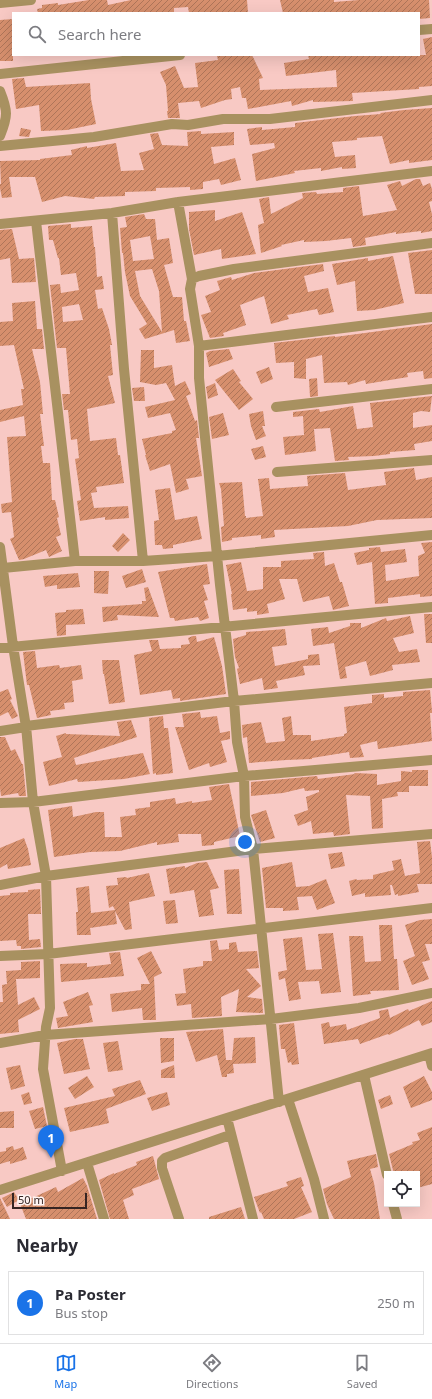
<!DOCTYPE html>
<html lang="en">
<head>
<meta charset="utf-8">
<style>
	:root { --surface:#fff; --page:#f7f7f7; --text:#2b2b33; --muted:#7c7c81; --line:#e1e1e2; --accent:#1a73e8 }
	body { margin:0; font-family:"Noto Sans",sans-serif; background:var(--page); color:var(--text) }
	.controls { position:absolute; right:12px; bottom:12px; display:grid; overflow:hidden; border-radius:0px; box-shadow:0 4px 16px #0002 }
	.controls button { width:36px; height:36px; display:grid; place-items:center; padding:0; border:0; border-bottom:1px solid var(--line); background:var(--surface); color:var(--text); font:20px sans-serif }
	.scale { position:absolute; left:12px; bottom:10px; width:75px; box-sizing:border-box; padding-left:4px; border:2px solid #352422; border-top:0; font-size:11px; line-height:14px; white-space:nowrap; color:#352422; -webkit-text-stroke:3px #fff5f4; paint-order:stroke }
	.you { position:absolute; left:245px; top:842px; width:14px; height:14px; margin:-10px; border:3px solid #fff; border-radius:50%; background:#1a73e8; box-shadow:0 0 0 6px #1a73e833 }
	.badge { display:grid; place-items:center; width:26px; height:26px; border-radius:50%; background:var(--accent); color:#fff; font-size:13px; font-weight:700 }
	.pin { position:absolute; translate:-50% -33px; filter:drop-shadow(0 1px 2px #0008) }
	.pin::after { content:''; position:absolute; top:21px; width:14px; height:12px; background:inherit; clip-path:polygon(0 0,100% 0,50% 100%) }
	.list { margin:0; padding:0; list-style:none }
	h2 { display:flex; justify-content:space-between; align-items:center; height:52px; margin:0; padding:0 16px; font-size:17px }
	h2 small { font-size:13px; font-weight:400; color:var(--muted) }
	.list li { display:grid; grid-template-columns:26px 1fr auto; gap:12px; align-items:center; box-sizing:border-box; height:64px; margin:0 8px 8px; padding:0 8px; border:1px solid var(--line); border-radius:0px }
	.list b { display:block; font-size:15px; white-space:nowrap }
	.list p { margin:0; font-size:13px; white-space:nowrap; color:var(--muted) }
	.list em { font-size:13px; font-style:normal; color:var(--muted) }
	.icon { flex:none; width:22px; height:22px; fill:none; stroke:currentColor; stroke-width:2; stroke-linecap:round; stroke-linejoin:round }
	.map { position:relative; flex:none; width:432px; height:1219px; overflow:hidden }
	.search { position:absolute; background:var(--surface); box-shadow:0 4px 16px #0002; left:12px; right:12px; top:12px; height:44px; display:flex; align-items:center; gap:10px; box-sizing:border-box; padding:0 14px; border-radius:0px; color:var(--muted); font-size:15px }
	.sheet { height:124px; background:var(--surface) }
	nav { display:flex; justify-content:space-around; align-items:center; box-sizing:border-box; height:56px; border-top:1px solid var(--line); background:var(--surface); font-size:11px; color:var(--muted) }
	nav a { display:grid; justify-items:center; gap:2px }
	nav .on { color:var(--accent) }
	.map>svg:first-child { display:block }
</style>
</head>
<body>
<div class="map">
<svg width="432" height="1219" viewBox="0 0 432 1219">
	<defs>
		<pattern id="building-hatch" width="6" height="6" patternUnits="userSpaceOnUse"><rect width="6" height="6" fill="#d68f6d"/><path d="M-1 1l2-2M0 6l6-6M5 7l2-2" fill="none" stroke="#ae7559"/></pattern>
	</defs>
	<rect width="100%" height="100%" fill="#f8c9c4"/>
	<path fill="url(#building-hatch)" fill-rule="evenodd" d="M89,0h18l1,5 23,-5h116l1,13h-59l-1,-6 -14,1v5h-136l-1,-4 5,-1v-3l16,-2v2z
		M280,0h54v2l25,-2h70l1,18 -11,1v-6h-136z
		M13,19v42h-13v-41z
		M432,37v49l-13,1v2l-67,4 1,8 -40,1v-2l-21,6 -1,-5 -43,8 -2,-11h-4l-2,-11 -9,2 1,10 -7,1 -24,8 -2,-7 -21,2 2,15h-12l-1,-7h1l-2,-26 -6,-13 15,-6 9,22 14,-1 -3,-24 23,-3 -1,-4 5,-1h30l11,23 -4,1 1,11 77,-3 -1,-17 -50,6 -2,-13 25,-4 -1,-4h118l-3,-16z
		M24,78l2,9 64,-4 1,16 5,25 -29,6 -26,1 -2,-26 -23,4 -4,-30z
		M432,108v52l-23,3v-3l-19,4 -8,-28 -25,2v2l-25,2 3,15 20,-2 1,13 -14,1v-2l-21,4v-3l-27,3 1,2 -39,8 -4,-27 23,-6 -1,-5 -24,2 -3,-16 15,-2v3l33,-3v-4l60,-7 26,-2 -1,-1 24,-3z
		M21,128l10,2 -2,7 -10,-1z
		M201,131v3l33,-2v13l-23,2 3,17 21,-6 6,22 -20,5 -2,-6 -16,3v7l-13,1v-3l-34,1v3l-31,1v4l-30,1 -1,2 -29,-3 -23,6 -7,-25h-26l3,20 -10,1 -2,-10v-4h1l-1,-23 40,-1v-1l32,-4 -1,-5 16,-4v2l29,-5 5,28 23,-1 -5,-17 15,-4 -4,-15 8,-1 4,12 26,1 -1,-14z
		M416,179h4l3,7 7,-3 2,6v12l-3,1 3,12v17l-11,2v-2l-25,3v-2l-31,6 1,7 -13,2 -2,-9 -25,3 -22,1v-2l-23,5 1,1 -21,7 -3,-28 6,-2 -5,-24 10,-2 2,17 32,-16 -1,-5 14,-1 1,2 26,-2v-4l16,-2 4,30 34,-6 -10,-25 13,-4 2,5z
		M215,210v11l27,-9 14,42 -34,5 -1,-10 -27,6 -5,-26v-17z
		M144,214l2,5h9l2,21 12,-2 4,25 -9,2 9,32h9l2,24h2l4,20 -14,2 -2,-13 -29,9 -6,-10 8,-5 -17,-28 -5,-24 -2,-19h-1l-2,-25 7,-1 -2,-10zM150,236l4,23 -21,2 -3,-21zM152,269l7,22 3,41 -22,-36 -5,-25z
		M71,224v4l21,-2 2,21h1l2,30 5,-1 2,13 -9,1 3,19 4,-1 7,21 3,16h-2l3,30 -5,1 7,27 -28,6 3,32 26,-3 2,17h2l4,28 -28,4 1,5 -6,1 3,15 34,-2 1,12 -24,2v-3l-25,4 -3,-20 4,-1 -6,-41 4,-1 -2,-19 -6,1 -3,-30h-4l-2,-16h8l-4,-46h-9l-7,-63 10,-1 1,9 18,-3 -3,-17 -15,2 -2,-17h-1l-5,-18h-4l-1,-14zM79,304l4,16 -20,2 -1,-15z
		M12,229l7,30 15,-1 2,24 -24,1 -2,-25 -10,2v-30z
		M432,250v44h-17l-7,-41z
		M393,256l11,47 -30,7 -17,1 -2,-30 -18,4 -5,-21 36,-6v3z
		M323,264l1,7 -20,5 4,16 20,-4 6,24 -15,3 -2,-6 -30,6 2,4 -18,5 -7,-28 -24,9 6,20 -23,8 1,3 -14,2 -9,-23 10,-3 -6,-16 15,-6 -3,-9 14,-4 1,3 22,-7z
		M35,301l2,28h5l2,20h-12l8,33 3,32h-3l4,32h-3l2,17h7l2,37h3l4,17 -2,1 4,17 -5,2 6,14 -13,6 -3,-7 -22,9 -5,1 -9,-21 4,-2 -3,-25 -9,1 -1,-9 11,-2 -5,-65 19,-1 -2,-20 -24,6v-12l23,-5 -2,-16h3l-10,-44 -14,1v-24l13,-1 -1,-18z
		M432,324v54l-8,1 -1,-8 -16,2 1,4 -42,7 -1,-4 -17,5 -1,-3 -23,1 -2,-28 -16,4v20l-12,-1v-16l-18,1 -2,-20 61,-7v1z
		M229,349l4,10 -24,8 -3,-14 4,-2z
		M141,350h13v18l18,-3 3,21 10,-5 6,13 -5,2 9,25 2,-1 2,18h-3l6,38 -16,3 3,10 -13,4 -6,-29 -20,7 -5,-16h1l-4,-16 30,-6v-2l4,-1 -6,-17 -22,5 -3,-11 30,-7 -9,-17 -10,2 -16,-3z
		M269,367l4,12 -12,5 -5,-12z
		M233,369l8,12 -2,1 14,17 -14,11 -24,-30z
		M317,378l1,18 -8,1 -1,-18z
		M215,383l3,12 -10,4 -2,-12z
		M144,387l1,14h-11l-2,-13z
		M432,396l-2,16 -9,-1 -8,2v15l19,-3v16l-18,3 1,6 -25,2v2l-16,2 -26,1 1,3 -14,1 -5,-33 -16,1 2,22 -31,4 -2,-18 21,-2 -1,-19 -10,1v-5l26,-3 1,3 33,-6 4,23 16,-2 -3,-24z
		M263,411l2,15h-3l4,10 -10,4 -5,-14 -2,-12z
		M223,413l6,22 -17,4 -3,-22z
		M263,446l3,11 -11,3 -4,-11z
		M414,468l2,12 16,-3v41l-55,2 -29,6 -74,4 1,7 -14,2v-4l-29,3v2l-10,2 -1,-15 3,-1 -3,-37 -2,-6 23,-1 3,34h1v2l17,-2 -5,-37 11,-1 1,11 38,-3 -1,-10 38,-3 3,17 38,-5 -2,-13z
		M170,488l5,32 22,-4 5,23 -29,6v3l-10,1 -1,-4h-7l-1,-24 5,-1 -4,-30z
		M123,533l7,7 -12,12 -6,-6z
		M432,542v54l-12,1v-3l-32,4v5l-13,1 -3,-42 -15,3 -3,-12 15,-3v-2l11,-1 1,5 24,-3 2,13 -22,3 1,16 33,-5 -1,-20 7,-3 -4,-10z
		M324,552l1,14 9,-3 6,19h2l7,24 -16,4 -4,-14 -26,6 -6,-23h-18l6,20 -18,5 2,9 -12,2v-4l-10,1v-4l-14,2 -2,-16h1l-6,-29 15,-3 6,29 16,-2v-22h18v-6l33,-2 -1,-6z
		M207,564l3,20 -7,1 5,15 -4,1 5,17 -9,3 -2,-4 -23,4 -1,-3h-4l-12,-46z
		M142,569l4,13 -20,6 -4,-12z
		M94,571h15l-1,23 -14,-1z
		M78,573l2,14 -23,2v-4l-12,2 -2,-11z
		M148,587l11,30 -42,-2 1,5 -15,2 -1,-15 40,-3v-3h4l-2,-13z
		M83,609l2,15 -19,1v10l-9,1 -2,-23 11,-1v-2z
		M424,614h8v29h-6z
		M410,616l4,17 -21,5 6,14 18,-3 3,13 -28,3 1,5 -23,6 -4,-15 -21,6 2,11 -7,1 -6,-36 -21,3 -2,-17 17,-2 1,6 21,-7v-3h11v5l25,-10 1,3z
		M285,629l2,16 -15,2 3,19 33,-7v-4l11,-1 1,11 -17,1 2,9 -29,6 2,7 -14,2 -2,-12 -22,6 -3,-15 2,-1 -4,-11 -2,-18 13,-4v-3z
		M193,636h3l1,6 17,-5 8,29 4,28 -46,7v-3l-7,1 -2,-9 -31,5 -6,-40 18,-4 -3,-11h9l2,9 21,-1v-3l9,-1 -2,-6z
		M35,651l2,17 22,-3 1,3 21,-3 2,14 -11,2 2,21 -10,1 1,6 -15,2 1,4 -14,3 -8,-33h-2l-4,-33z
		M102,660h17l6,42 -16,2 -5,-30h-1z
		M8,689l4,10 -2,1 8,16 -6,3 -4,-7 -8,4v-24z
		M430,690l2,21v2h-2l2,28 -54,8 -1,-8 -17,4 4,12 -14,1 -1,-6 -37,6v1l-26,1 -37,3 -2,-26 -4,1 -1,-13 19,-3 5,21 19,-2 -3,-23 9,-2 2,19h18v6l33,-5v-2l3,-1 -3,-26 28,-4v-8l12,-1v4l19,-2v-4z
		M200,712l1,6 16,-2 3,17 10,-2v8l-9,2 6,21 -17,5 -1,-4 -20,7 -14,-43h9l-2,-13z
		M163,716l1,12h4l5,45 -17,2v-2l-3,1 -4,-56z
		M131,720l6,17 -63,21 2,7 67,-12 7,21 -26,5 -46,3 -1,-3 -28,7 -6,-24 19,-5 -6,-21 10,-3v1l54,2 -3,-14z
		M0,737h5l6,14 4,-2 7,15h1l3,32h-7l-1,-3 -17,3 -1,-8z
		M412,770h16v16h-19v6h-12l1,4 -16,3 1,29 -11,1 -2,-33 -24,-1 4,39 -16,2 -1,-4 -20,2 -2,-13 -13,5 -4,-11 14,-5 -2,-13 13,-5v-2l-14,1 -1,-3 -21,5 -32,3v-14l66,-6 1,3 37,-5 -1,-1 23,1v11l24,-4v-10l11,1z
		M229,784l11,52 -26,6v3l-12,1 -1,-12h-23l1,8 -22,3v-3l-37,9 -30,1 -36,5 -6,-47 24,-4 1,11 23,-5h8l1,25h17l-2,-20 16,-2 -1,-6 15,-2v-5l25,-4 1,6 16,-3v2l20,-3 -3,-13z
		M266,810l9,28 -15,4 -9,-27z
		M24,838l4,11 3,16 -23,4 -1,-5 -7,4v-20z
		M430,841l2,16v27h-15l2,8 -21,4v-2l-3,1 -3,-10h-2l1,10 -26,2v-4l-13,3 -3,-15 7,-2 1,1 16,-1v-4l21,-5 -2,-9 9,-2 4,17 15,-3 -3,-31z
		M342,852l3,14 -14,3 -3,-15z
		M207,862l12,26 -9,2 4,25 -15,2 -5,-27 -24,4 -4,-25 19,-3v2l12,-5z
		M292,862l4,25 13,-1 17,-7 9,24 -18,7 -5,-14 -15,1 2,13 -16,1v-3h-17l-4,-40z
		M239,869l3,45h-15l-3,-44z
		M149,873l6,23 -26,6 3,27 -7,1 -10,-19 2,13 -27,4 1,7h-14l-1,-23h2l-2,-24 13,-2 2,27 24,-3 -2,-4 -4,2 -3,-22 12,-1 -1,-7 9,-1 1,1z
		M40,889l1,25h-13l1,26 11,-1 1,8 -20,2v-3h-4l-1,-6 -16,1v-45l10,-1v-2l18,-1v-2z
		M175,900l3,23 -12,1 -3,-23z
		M432,919v25h-7l5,16 -8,2 7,17 -17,6 -9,-24 12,-5 -10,-31 15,-5z
		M379,925h13l2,34h3l2,31 -29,1 1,3 -18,2 -4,-60h14l2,26 16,-1z
		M333,933l8,59 -20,2 -2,-13 -21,1 3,17 -12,2 -4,-23 -6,2 -1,-8 9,-2 -4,-31 19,-2 4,33 16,-1 -4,-35z
		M217,940l2,10 10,-1v-6l7,-1 2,10 19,-1 2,17 -13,1 15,17 -14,11 15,2 1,14 -27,-1 3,-23 -18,8 1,19 -30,2 -1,-14 -14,2 -2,-12 11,-1 -3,-24 20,-3v-5h9l-2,-20z
		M151,951l11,22 -8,4 2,43h-13l-1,-12 -30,4 -2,-18 31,-4v-6h9l-13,-26z
		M120,952l4,24 -63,6 -1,-18 27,-1v4l24,-3 -2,-11z
		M40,961v17l-24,1 2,26 16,-8 6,12 -22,11 1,12 -19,2v-32h3l-1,-17 5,-1 -1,-13 15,-1v-8z
		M88,992l5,13 -4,1 4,16 -35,6 -2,-10 12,-2 -5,-14z
		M432,1001v21l-10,4 -3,-6 -30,15 -1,-1 -28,10 -2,-5 -34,5 -3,-20 8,-2 1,5 16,-3 1,6 33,-12 -1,-7 9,-2 2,9 18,-9 1,2z
		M294,1023l5,41 -7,1 -1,-3 -3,1 -3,-14h-4l-2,-24z
		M223,1029l3,31h6l2,-22 21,-1 1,26 -23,1 1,9 -7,1v3h-5l-5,-22 -21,7 -10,-30z
		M160,1038h14v23l-13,2z
		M75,1039h8l7,30 -26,5 -7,-31z
		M118,1041l5,29 -15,2 -5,-29z
		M20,1065l5,21 -14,4 -5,-22z
		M174,1065l1,13h-14v-8z
		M87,1076l7,11 -19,12 -7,-11z
		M424,1076l8,16v8l-21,8 -8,-21z
		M140,1080l6,14 -40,15 3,14 -39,9 -6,-24 51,-12 -3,-7z
		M29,1092l3,11 -8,2 -3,-10z
		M167,1092l3,13 -18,6 -5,-13z
		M390,1095l3,9 -12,5 -3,-9z
		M43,1107l4,19 -12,3 -6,-18z
		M14,1111v17h-14v-16z
		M432,1127v57l-15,4v-14h-23l-5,-20 24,-10 -1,-2 8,-2 -3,-7z
		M13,1146l1,4 9,-3 4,12 -17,5v-3l-10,3v-12l6,-1v-3z
		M376,1154l2,13 -8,2 4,14 6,36h-46l-7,-15 -4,-15 28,-12 -4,-16z
		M153,1156l6,23 -27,10 2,6 -11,5 6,19h-19l-11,-39 15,-7v1l23,-9 -1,-3z
		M301,1177l3,9 -3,1 11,25 -18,7h-30l-3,-7 -1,1 -6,-16 34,-11 -2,-4z
		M83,1178l4,8 10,33h-71l-7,-18 8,-3 1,2 28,-13 2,5z
		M14,1192l5,8 -12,7 -5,-9z
		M0,1198l10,21h-10z
		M241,1207l4,12h-36v-2z"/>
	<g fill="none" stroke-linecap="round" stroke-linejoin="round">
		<path stroke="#a89160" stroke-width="10" d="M0,3l31,-3
			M419,30l13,-1
			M0,74l180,-19
			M0,91c8,20 8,25 0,45
			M0,146l94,-9 78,-13 16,1 35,-6h47l162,-19
			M178,202l14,77
			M112,213l12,156 19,192
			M36,221l39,340
			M0,224l112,-11 66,-11 254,-31
			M199,346l-9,-57 2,-10 7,-3 35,-7 198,-26
			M276,407l156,-18
			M277,472l155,-12
			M0,547l13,99 13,81v-1l7,76 13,74 4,132 -4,19 -3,42 19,102
			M3,568l72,-7h68l74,-5 215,-21
			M0,648l432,-41
			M26,726l208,-25 198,-18
			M0,731l26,-4
			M0,803l33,-1 211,-26 188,-16
			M0,885l46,-9 207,-27 179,-15
			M0,956l48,-2 384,-46
			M0,1043l45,-8 226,-16 88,-11 73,-15
			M429,1054l3,12
			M364,1075l23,100
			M288,1099l26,80 10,40
			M279,1102l-26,-253 -8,-32 -1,-41 -7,-34 -3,-41 -14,-116 -21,-207v-32l233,-29
			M227,1118l26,101
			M87,1163l17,56
			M0,1190l432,-137
			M393,1204l4,15
			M179,1219l-17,-51v-7l3,-3 65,-23"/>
	</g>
</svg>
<div class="controls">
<button><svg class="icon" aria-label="locate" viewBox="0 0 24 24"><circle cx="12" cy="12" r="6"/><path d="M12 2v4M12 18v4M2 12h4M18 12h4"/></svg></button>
</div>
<div class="scale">50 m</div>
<div class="you"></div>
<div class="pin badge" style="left:51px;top:1158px">1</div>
<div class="search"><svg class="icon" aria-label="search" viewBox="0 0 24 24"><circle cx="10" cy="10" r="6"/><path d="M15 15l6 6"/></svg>Search here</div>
</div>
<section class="sheet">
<h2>Nearby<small></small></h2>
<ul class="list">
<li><span class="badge">1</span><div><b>Pa Poster</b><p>Bus stop</p></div><em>250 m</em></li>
</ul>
</section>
<nav>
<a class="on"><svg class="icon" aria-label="map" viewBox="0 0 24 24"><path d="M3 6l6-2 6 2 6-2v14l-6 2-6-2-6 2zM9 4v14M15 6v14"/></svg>Map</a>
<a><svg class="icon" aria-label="directions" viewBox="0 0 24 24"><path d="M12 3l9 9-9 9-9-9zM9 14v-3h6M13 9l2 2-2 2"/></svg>Directions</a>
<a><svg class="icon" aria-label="saved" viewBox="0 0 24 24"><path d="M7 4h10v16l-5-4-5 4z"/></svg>Saved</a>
</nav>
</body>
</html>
